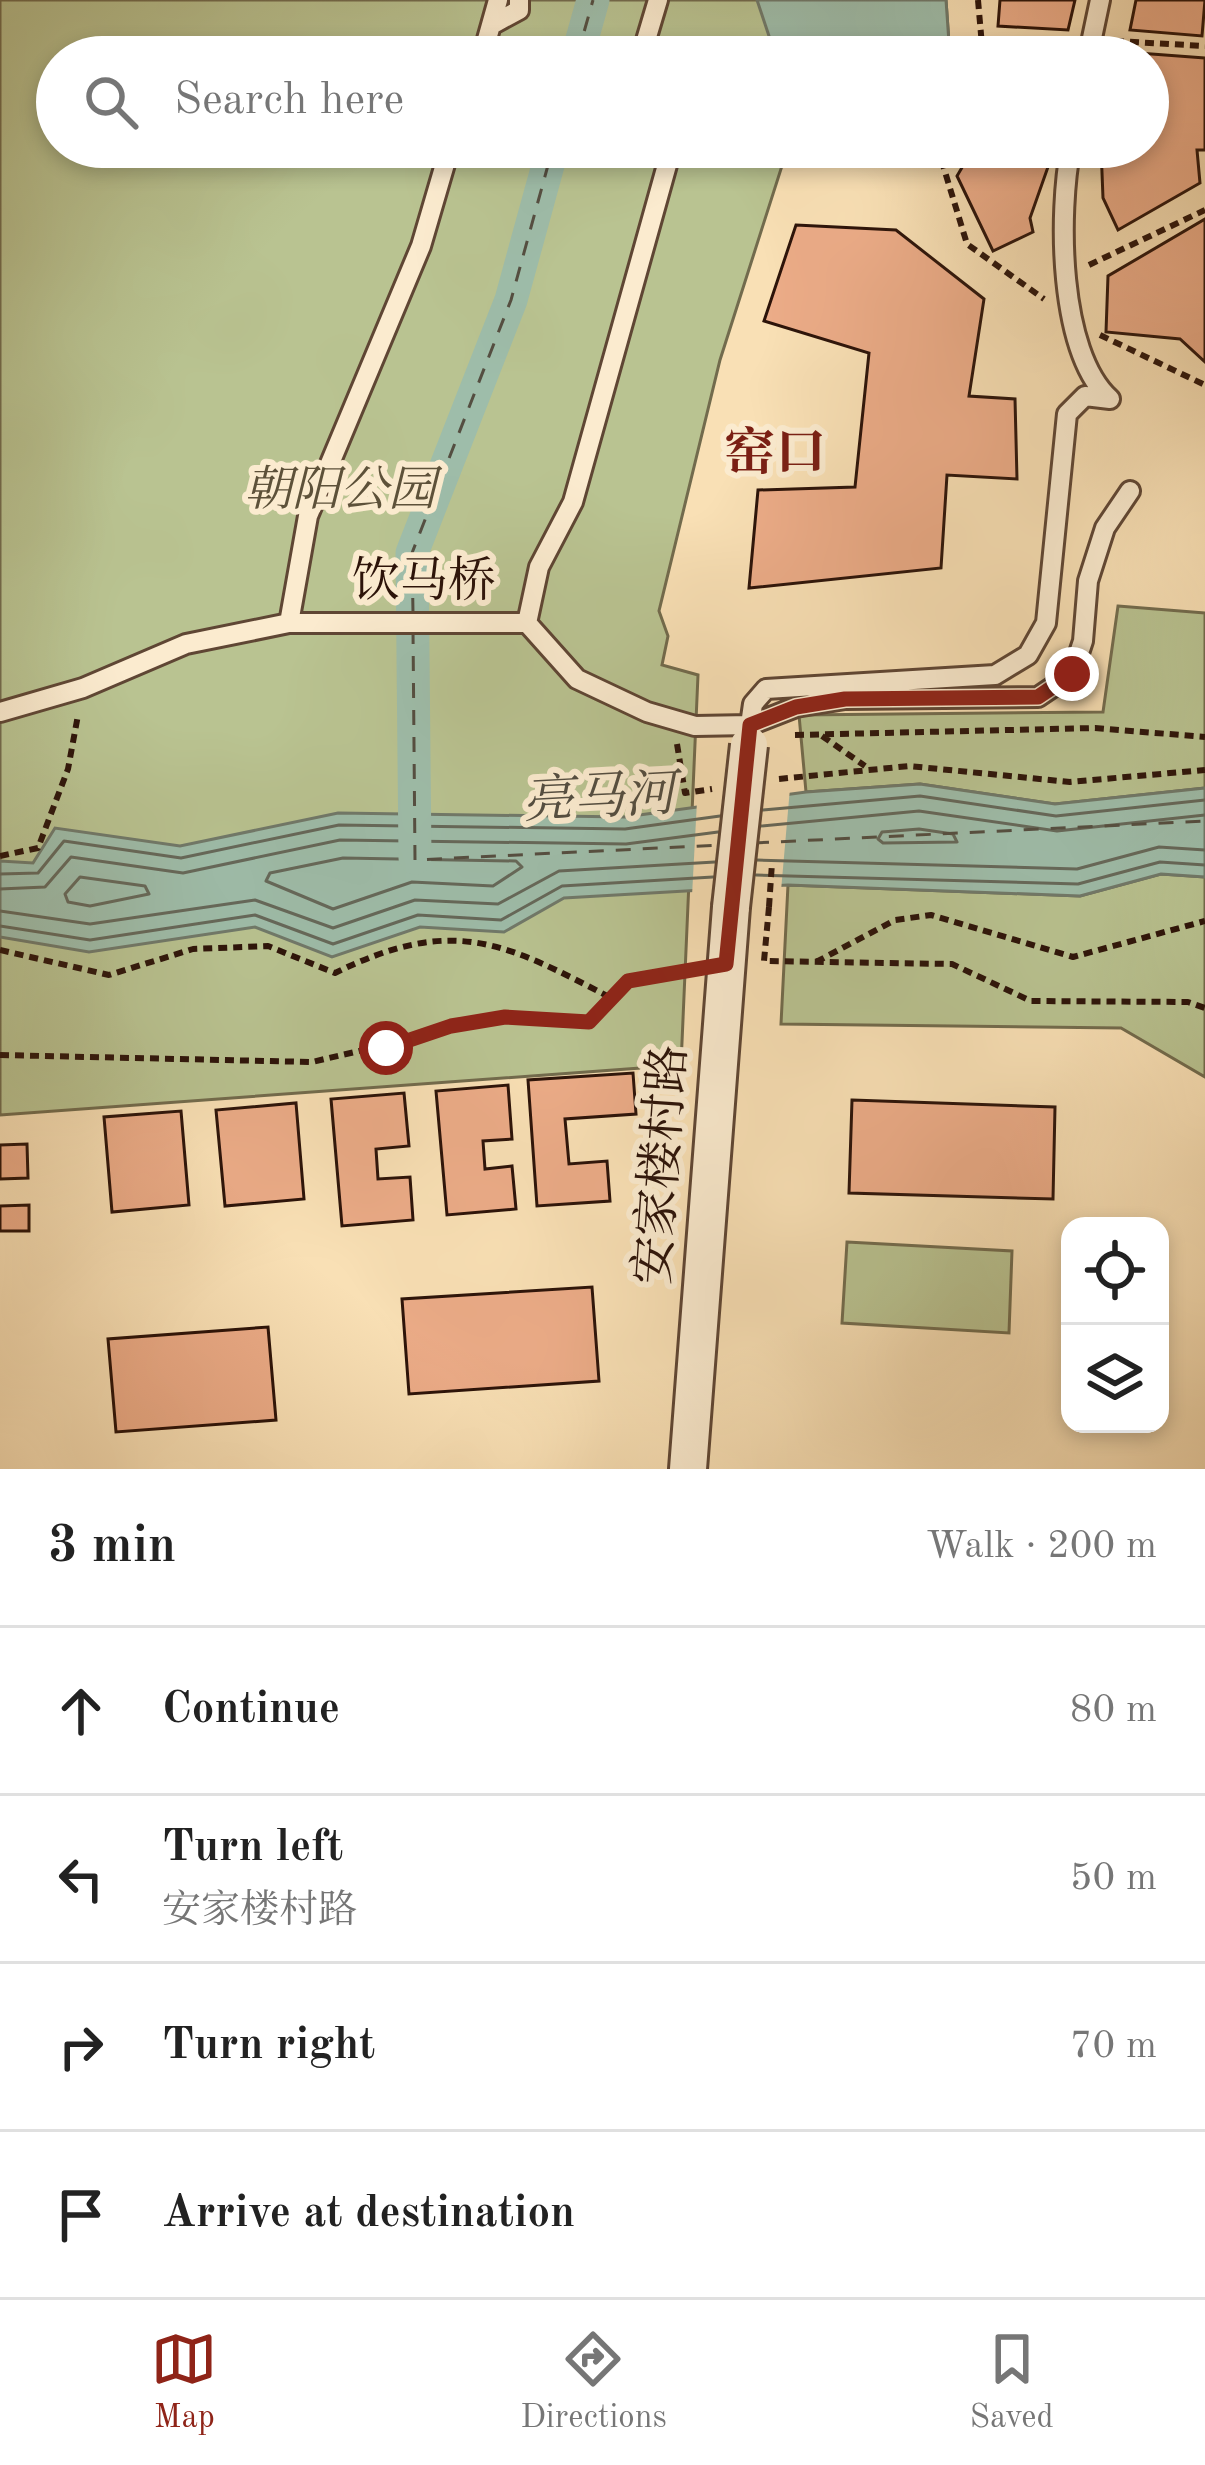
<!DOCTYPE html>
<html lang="en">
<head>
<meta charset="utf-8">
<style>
	:root { --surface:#fff; --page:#f6f6f6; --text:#222; --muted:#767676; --line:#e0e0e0; --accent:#8f2418 }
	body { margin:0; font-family:"Old Standard TT","Noto Serif SC",serif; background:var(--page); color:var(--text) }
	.controls { position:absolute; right:36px; bottom:36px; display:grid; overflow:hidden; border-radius:24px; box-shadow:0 6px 18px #0003 }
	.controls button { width:108px; height:108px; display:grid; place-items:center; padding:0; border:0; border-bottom:3px solid var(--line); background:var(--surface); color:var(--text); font:60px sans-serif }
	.stop { position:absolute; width:36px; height:36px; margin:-27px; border:9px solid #8f2418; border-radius:50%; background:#fff }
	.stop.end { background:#8f2418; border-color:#fff; box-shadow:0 3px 12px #0008 }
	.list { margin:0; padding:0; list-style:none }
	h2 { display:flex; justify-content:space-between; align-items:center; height:156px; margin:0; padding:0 48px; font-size:51px }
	h2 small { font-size:39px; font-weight:400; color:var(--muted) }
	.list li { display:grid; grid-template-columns:78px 1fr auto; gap:36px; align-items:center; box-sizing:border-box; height:168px; padding:0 48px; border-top:3px solid var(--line) }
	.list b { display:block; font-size:45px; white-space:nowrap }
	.list p { margin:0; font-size:39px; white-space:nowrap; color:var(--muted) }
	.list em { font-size:39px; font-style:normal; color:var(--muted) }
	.icon { flex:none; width:66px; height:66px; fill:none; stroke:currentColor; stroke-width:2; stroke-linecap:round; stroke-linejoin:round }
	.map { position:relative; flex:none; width:1205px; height:1469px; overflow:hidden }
	.search { position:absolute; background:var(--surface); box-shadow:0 6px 18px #0003; left:36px; right:36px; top:36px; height:132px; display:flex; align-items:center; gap:30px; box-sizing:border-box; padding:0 42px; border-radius:66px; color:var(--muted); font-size:45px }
	.sheet { height:828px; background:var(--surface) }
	nav { display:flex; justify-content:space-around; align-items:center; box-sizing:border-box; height:168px; border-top:3px solid var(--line); background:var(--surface); font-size:33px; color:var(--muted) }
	nav a { display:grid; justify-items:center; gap:6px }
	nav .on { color:var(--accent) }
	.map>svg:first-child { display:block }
</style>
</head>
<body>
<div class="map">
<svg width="1205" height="1469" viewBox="0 0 1205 1469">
	<rect width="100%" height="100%" fill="#f9e0b5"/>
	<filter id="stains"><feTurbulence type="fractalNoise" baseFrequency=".00167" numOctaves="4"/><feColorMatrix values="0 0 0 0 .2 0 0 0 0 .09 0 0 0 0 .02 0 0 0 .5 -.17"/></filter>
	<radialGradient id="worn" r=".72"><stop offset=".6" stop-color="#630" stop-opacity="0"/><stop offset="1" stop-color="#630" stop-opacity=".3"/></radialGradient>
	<path fill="#b9c391" stroke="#726b4d" stroke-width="3" d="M0,0h946l4,57h-893v90h731l-68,213 -61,251 9,25 -6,29 36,10 -17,390 -681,50z
		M1118,606l87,7v175l-150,16 -135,-20 -114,8 -7,-77 304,-3z
		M1161,874l44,3v200l-84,-49 -340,-4 7,-139 292,11z
		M847,1242l165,9 -3,82 -167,-10z"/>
	<path fill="#9ebdaa" stroke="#70796a" stroke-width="3" d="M757,0h189l4,57h-174z
		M920,784l135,20 150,-16v89l-44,-3 -81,22 -292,-11 -224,13 -60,34 -84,-5 -88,30 -77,-30 -166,25 -89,-15v-76l33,2 22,-35 125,18 158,-33 287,4 181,-25z"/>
	<path fill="#f9e0b5" d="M790,788l-9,103 -89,5 5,-95z"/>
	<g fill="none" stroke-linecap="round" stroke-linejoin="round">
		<path stroke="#65685a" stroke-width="3" d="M763,810l157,-14 136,20 149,-16
			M761,826l158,-15 138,20 148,-16
			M919,829l34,5 4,8 -74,1 -5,-4 4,-7z
			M343,858l173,3 6,6 -29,19 -81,-4 -79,27 -67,-28 4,-8z
			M757,860l320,9 82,-22 46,3
			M0,874l38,-1 26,-32 117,17 158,-33 286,4 95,-13
			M756,875l322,9 82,-22 45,3
			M80,877l65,9 4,8 -59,12 -22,-4 -3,-8z
			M0,889l45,-2 26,-30 112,16 157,-33 286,4 92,-12
			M0,911l90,13 165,-24 78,28 82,-28 83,4 61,-33 156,-9
			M0,926l90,14 165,-25 78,29 85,-29 83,5 61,-34 151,-9"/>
		<path stroke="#9ebdaa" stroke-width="33" d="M577,57l16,-57
			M415,858l-3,-305 99,-253 42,-153"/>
		<path stroke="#544e41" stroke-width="3" stroke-dasharray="15 12" stroke-linecap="butt" d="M577,57l16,-57
			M413,613l-1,-60 99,-253 42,-153
			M413,629l2,231 305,-15
			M754,843l451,-22"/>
	</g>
	<path fill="#ecac88" stroke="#2c1309" stroke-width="3" d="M1000,0h75l-7,30 -70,-4z
		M1136,0h69l-3,36 -72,-6z
		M1125,52l80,6v92h-8l3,33 -82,47 -15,-32 -2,-51h47v-90h-23z
		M1070,53v4h-76v-3z
		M974,147h81l-25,71 3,14 -40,19 -36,-75z
		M1205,219v143l-25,-23 -74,-7 2,-56z
		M796,225l100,5 88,69 -15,97 46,3 2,80 -70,-4 -6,93 -192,20 9,-98 97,-3 14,-134 -105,-32z
		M633,1073l3,41 -71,5 4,45 38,-3 3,40 -73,5 -9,-126z
		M508,1085l4,54 -29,2 2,28 27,-3 4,43 -69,6 -11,-124z
		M404,1093l5,53 -33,3 2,30 32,-2 3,43 -71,6 -11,-127z
		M852,1100l203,7 -2,92 -204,-6z
		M296,1103l8,96 -79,7 -9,-96z
		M181,1111l8,94 -77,7 -8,-95z
		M27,1144l1,34 -28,1v-34z
		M29,1205v26h-29v-25z
		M592,1287l7,94 -190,13 -7,-95z
		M268,1327l8,93 -160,12 -8,-93z"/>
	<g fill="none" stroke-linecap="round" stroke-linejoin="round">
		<defs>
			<path id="lane" d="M495,23l24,-13v-10
				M482,57l16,-57
				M641,57l17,-57
				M1088,57l12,-57
				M672,147l-99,355 -34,65 -12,56 50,56 70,33 48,14 55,-1 46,-18 49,-8 193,-2 34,-23 11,-33 5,-60 17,-53 25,-37
				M1071,147c-13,65 -13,205 39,252
				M289,623l19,-107 113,-270 29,-99
				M0,712l83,-24 103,-44 103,-21h238
				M750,725l3,-21 13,-15 229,-14 33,-20 18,-32 21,-209 18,-18 25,3"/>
			<path id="street" d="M688,1469l43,-562"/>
		</defs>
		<use href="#lane" stroke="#5f4634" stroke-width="24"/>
		<use href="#street" stroke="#5f4634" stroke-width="42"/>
		<path stroke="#2c1309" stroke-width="6" stroke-dasharray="9 6" stroke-linecap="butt" d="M978,0l5,57
			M985,40h87
			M1115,41l90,5
			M950,147l-8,15 25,82 77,55
			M1089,265l116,-55
			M1100,335l105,50
			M795,735l300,-7 110,9
			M822,736l43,30
			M677,744l8,49 27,-4
			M779,779l130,-13 161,16 135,-12
			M0,856l38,-8 30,-79 10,-54
			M769,907l-5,54 188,3 79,37 157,1 17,6
			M0,950l109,25 84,-26 75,-3 67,27c118,-58 169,-31 278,26
			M816,962l79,-42 36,-5 142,42 132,-36
			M0,1055l312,7 193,-45 84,5 39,-41 67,-11"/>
		<use href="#lane" stroke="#fbebcf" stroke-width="18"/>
		<use href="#street" stroke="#fbebcf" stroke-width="36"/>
		<defs>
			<path id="street-bridge" d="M731,907l18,-162"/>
		</defs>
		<use href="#street-bridge" stroke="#5f4634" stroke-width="42" stroke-linecap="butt"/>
		<path stroke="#2c1309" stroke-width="6" stroke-dasharray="9 6" stroke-linecap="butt" d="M769,907l3,-44"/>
		<use href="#street-bridge" stroke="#fbebcf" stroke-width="36"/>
	</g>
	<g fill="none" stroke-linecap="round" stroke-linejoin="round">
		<path stroke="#8f2418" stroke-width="15" d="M386,1048l65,-22 54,-9 84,5 39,-41 98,-17 24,-239 46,-18 49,-8 193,-2 34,-23"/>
	</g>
	<g text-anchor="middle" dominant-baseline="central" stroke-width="12" stroke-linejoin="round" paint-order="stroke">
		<g font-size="48" font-style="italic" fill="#5d5139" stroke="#fbebcf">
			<text x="340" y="492">朝阳公园</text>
		</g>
		<g font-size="48" fill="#2c1309" stroke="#fbebcf">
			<text x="424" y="583">饮马桥</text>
			<text transform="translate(663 1165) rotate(-86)">安家楼村路</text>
		</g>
		<g font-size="51" font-weight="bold" fill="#7a1f14" stroke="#fbebcf">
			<text x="775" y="455">窑口</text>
		</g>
		<g font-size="51" font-style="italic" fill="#544e41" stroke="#fbebcf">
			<text transform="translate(599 800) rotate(-3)">亮马河</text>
		</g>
	</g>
	<rect width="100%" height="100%" filter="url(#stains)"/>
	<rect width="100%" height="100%" fill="url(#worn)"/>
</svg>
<div class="controls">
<button><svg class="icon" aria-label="locate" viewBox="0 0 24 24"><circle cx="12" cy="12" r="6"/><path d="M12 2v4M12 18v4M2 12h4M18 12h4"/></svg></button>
<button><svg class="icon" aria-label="layers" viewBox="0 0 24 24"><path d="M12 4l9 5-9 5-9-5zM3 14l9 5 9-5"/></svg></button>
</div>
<div class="stop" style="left:386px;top:1048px"></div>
<div class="stop end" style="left:1072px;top:674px"></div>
<div class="search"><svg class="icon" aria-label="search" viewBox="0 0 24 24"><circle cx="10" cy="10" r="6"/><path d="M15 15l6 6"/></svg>Search here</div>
</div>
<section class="sheet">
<h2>3 min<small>Walk · 200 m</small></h2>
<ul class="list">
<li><svg class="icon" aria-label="ahead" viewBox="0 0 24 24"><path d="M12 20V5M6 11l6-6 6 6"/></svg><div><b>Continue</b></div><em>80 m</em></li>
<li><svg class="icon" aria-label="left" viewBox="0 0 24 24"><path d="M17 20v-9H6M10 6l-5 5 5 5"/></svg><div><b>Turn left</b><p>安家楼村路</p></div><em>50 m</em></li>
<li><svg class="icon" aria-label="right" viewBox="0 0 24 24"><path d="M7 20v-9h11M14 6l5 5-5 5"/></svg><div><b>Turn right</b></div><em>70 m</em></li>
<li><svg class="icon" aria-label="arrive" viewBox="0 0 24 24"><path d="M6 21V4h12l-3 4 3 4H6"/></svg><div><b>Arrive at destination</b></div></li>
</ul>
</section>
<nav>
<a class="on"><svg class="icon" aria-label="map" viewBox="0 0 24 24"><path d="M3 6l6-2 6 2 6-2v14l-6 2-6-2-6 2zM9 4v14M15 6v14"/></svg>Map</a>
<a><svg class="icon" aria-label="directions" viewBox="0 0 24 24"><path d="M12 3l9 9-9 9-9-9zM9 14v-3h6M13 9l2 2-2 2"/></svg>Directions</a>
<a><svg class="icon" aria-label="saved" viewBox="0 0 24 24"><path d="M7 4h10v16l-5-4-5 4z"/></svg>Saved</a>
</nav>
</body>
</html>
